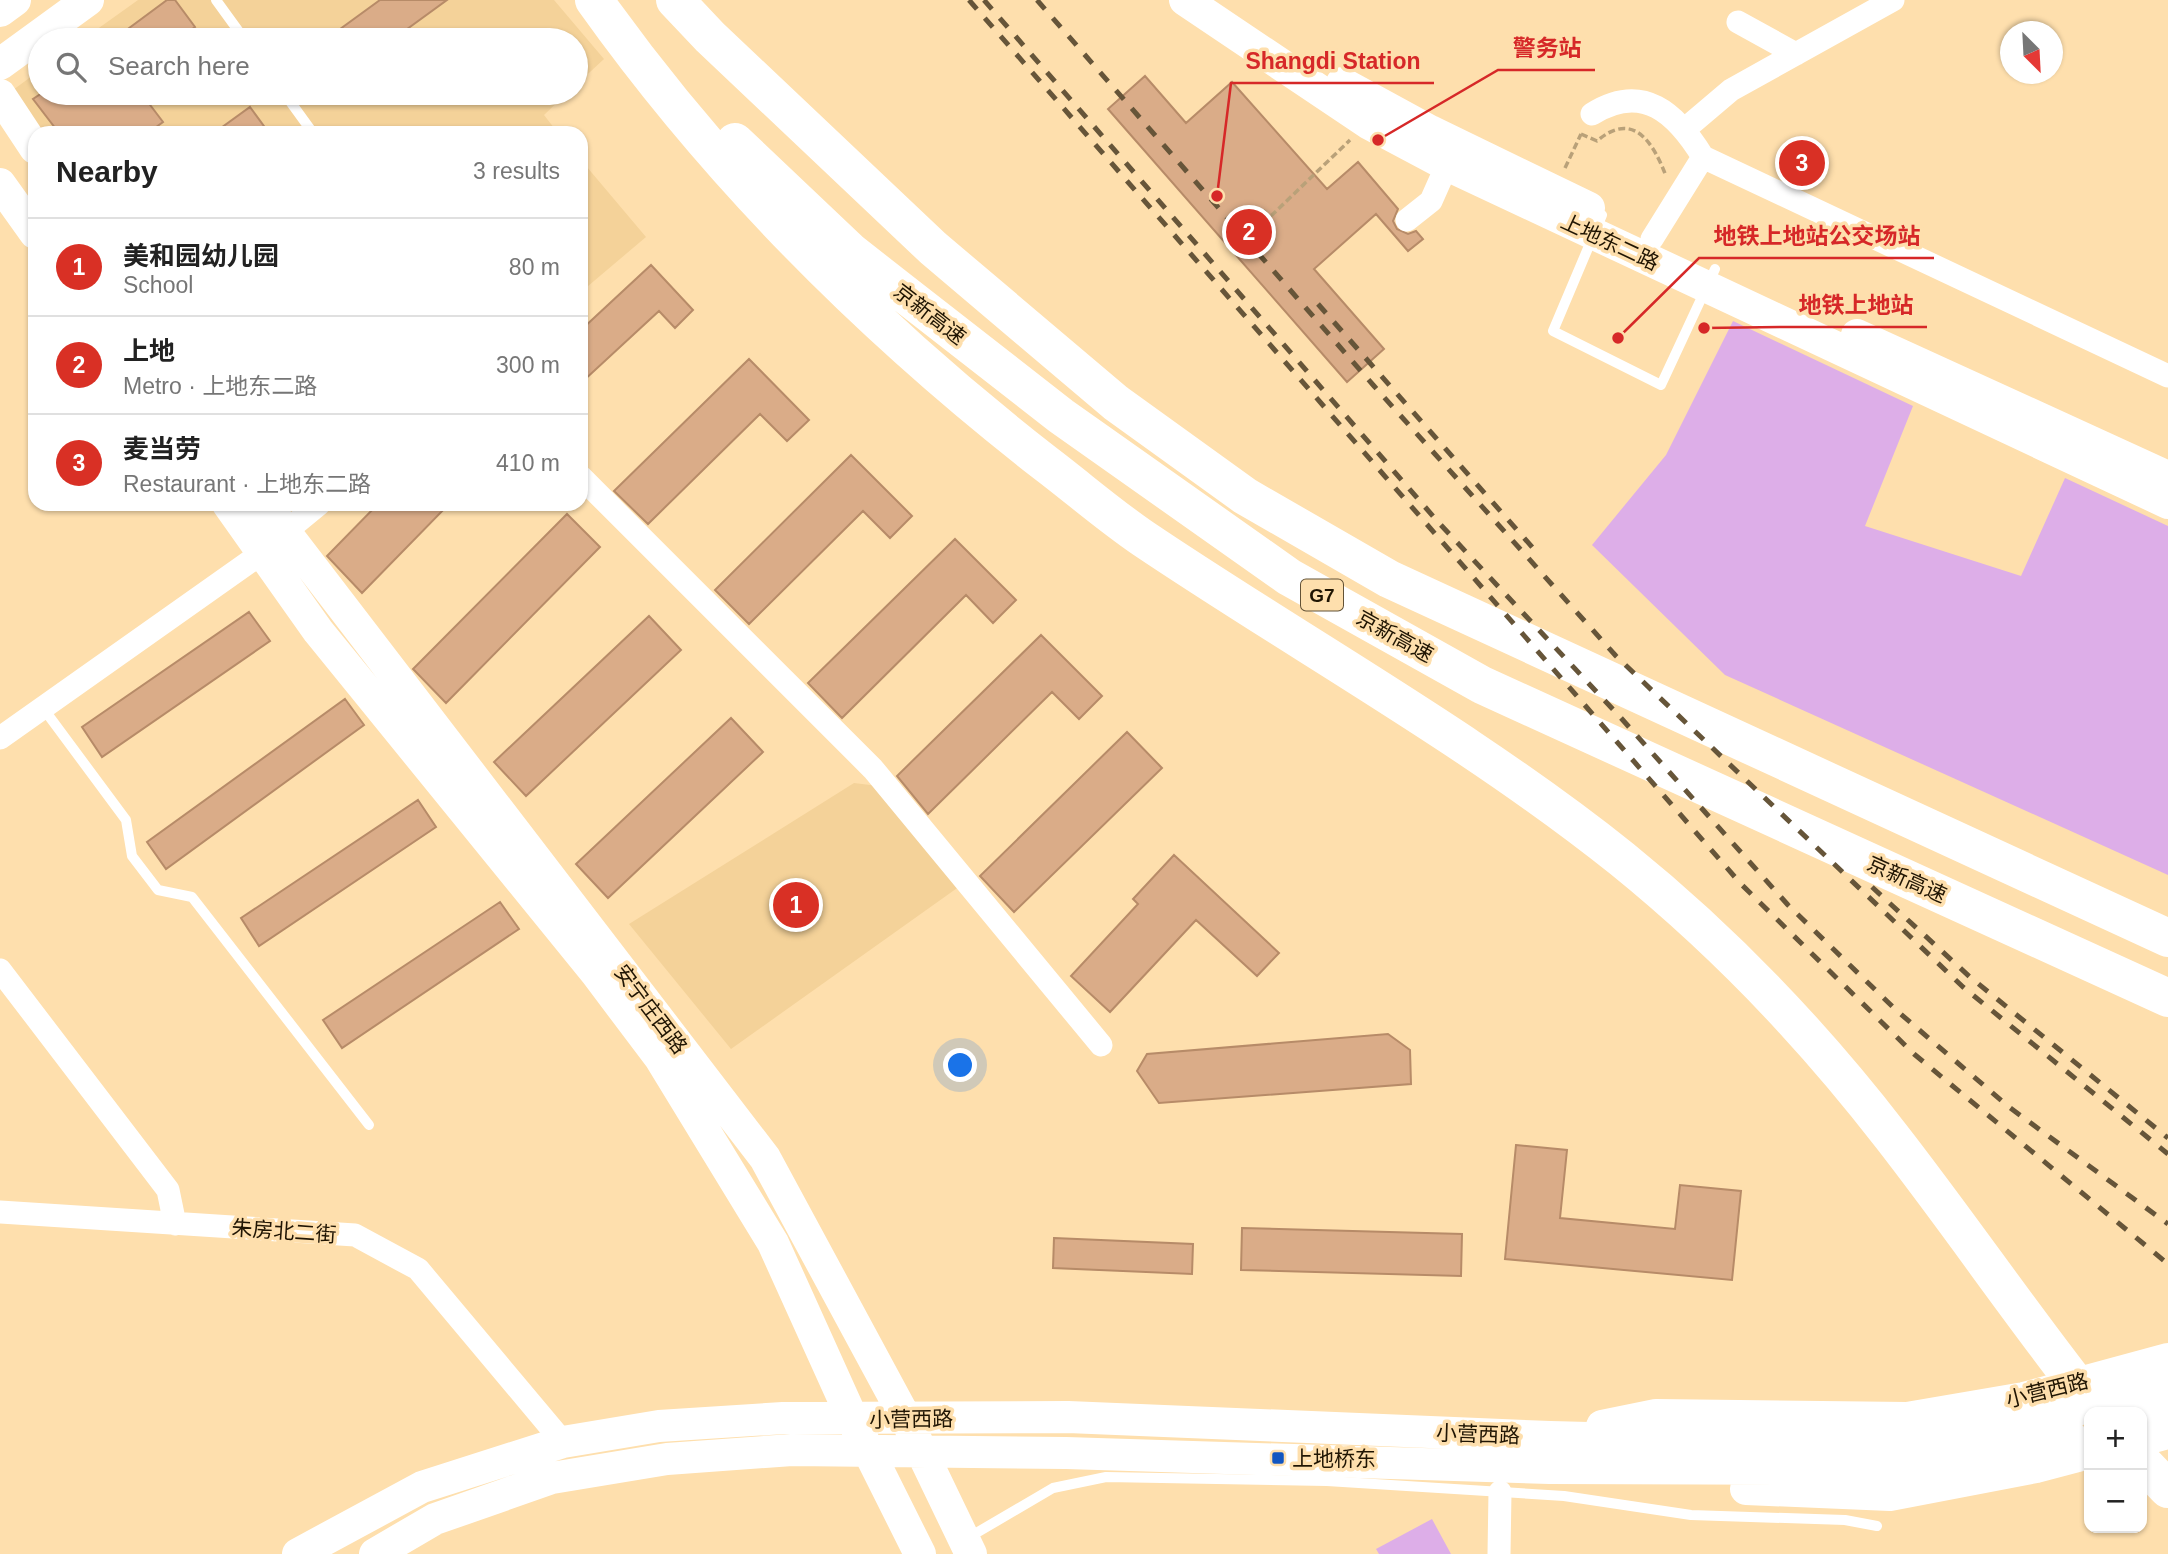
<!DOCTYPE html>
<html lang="en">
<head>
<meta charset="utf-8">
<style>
	:root { --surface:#fff; --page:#f6f6f6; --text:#222; --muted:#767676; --line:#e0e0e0; --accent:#d93025 }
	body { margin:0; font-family:Arial,"Noto Sans SC",sans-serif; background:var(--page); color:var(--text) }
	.controls { position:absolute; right:21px; bottom:21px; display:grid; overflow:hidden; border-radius:14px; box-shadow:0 2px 5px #0004 }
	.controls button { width:63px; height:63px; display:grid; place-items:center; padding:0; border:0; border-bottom:2px solid var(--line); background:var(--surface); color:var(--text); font:35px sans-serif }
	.compass { position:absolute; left:2000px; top:21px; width:63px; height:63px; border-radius:50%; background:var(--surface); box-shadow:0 2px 5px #0004; rotate:156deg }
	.you { position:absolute; left:961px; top:1066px; width:24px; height:24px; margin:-18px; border:5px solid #fff; border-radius:50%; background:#1a73e8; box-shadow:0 0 0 10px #1a73e833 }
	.badge { display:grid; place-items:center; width:46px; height:46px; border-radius:50%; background:var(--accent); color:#fff; font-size:23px; font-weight:700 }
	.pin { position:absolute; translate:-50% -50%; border:4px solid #fff; box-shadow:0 2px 7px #0006 }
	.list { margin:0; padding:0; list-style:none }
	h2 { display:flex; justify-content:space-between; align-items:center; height:91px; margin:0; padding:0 28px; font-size:30px }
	h2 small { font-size:23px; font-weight:400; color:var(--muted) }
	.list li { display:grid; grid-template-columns:46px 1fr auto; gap:21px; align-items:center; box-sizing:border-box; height:98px; padding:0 28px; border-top:2px solid var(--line) }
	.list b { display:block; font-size:26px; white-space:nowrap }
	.list p { margin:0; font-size:23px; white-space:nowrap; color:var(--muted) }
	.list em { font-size:23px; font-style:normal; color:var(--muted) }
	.icon { flex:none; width:38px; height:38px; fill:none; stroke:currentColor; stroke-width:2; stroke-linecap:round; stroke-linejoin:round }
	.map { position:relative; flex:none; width:2168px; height:1554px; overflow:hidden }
	.search { position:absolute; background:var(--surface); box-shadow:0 2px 5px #0004; left:28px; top:28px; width:560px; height:77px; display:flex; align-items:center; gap:18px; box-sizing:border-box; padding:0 24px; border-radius:38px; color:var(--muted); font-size:26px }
	.panel { position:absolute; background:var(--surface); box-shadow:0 2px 5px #0004; left:28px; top:126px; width:560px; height:385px; border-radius:21px }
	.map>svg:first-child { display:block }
</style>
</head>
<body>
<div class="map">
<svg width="2168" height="1554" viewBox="0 0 2168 1554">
	<rect width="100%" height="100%" fill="#fedfad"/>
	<path fill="#f4d299" d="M138,0h416l50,59 -28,26v-45h-494z
		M40,70v23h527l-23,22 14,18h-515l-30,-43z
		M581,160l65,77 -65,55z
		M854,783l24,3 82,100 -229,163 -102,-125z"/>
	<path fill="#ddaee8" d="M1733,321l180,85 -48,120 156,50 44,-98 103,48v349l-443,-200 -133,-130 74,-90z
		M1432,1519l19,35h-72l-3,-5z"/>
	<path fill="#daac88" stroke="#b78b68" stroke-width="2" d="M167,0h8l20,27 -18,13h-64z
		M380,0h67l-55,40h-67z
		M1145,76l41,47 46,-41 95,107 31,-27 40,47 -5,12 4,8 11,5 8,-3 7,8 -15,12 -32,-37 -62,55 70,80 -37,33 -239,-273z
		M42,93h99l22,29 -15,11h-89l-26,-34z
		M250,107l19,26h-55z
		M651,265l42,45 -18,18 -16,-17 -78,72v-53z
		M749,359l60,61 -22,21 -27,-27 -112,110 -34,-33z
		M851,455l61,61 -22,22 -27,-27 -114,113 -34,-34z
		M378,504h71l-87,89 -35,-37z
		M567,514l33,33 -154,156 -33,-34z
		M955,539l61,61 -23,23 -27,-28 -124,123 -34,-35z
		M249,612l21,29 -168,116 -20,-30z
		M649,616l32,34 -155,146 -32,-34z
		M1041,635l61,61 -23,23 -27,-27 -124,122 -31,-38z
		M345,699l19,26 -198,144 -19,-27z
		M731,718l32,34 -155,146 -32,-34z
		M1127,732l35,36 -148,144 -34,-36z
		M418,800l18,27 -177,119 -18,-28z
		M1174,855l105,98 -22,23 -61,-56 -86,92 -39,-36 67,-72 -5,-5z
		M500,902l19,27 -177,119 -19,-28z
		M1388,1034l22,16 1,34 -252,19 -22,-32 10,-17z
		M1516,1145l51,5 -7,68 115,11 5,-44 61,6 -9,89 -227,-21z
		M1242,1228l220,6 -1,42 -220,-6z
		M1054,1238l139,6 -1,30 -139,-6z"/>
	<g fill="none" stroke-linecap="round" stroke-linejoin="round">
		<path stroke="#b9a179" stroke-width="3.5" stroke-dasharray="7 3.5" stroke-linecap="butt" d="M1581,134l16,7c36,-31 56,1 69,35
			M1565,168l16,-34
			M1263,210l5,6 4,-1 78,-75"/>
		<path stroke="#fff" stroke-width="10" d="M216,0l29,40
			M284,93l29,40
			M1602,215l-49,116 108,54 54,-116
			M43,708l83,112 6,36 26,34 34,7 177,228
			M966,1539l87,-51 53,-11 221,4 237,15 127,19 154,5 32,6"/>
		<path stroke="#fff" stroke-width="23" d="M1738,22l58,32
			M1592,114c51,-32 84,-1 111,43l465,219
			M1685,129l46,-39 162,-90
			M1407,220l24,-19 16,-36
			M1652,239l51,-82
			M581,477l292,292 228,276
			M285,532l34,-28
			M0,738l262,-185
			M0,970l168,220 7,34
			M0,1212l355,23 63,34 145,173
			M1499,1554l1,-62"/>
		<path stroke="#fff" stroke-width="32" d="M1185,0l183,123 79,42 721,338
			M0,11l15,-11
			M0,64l88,-64
			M1342,83l88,48 159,77
			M0,95l35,53
			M0,184l35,49
			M1857,335l311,142
			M228,504l90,127 278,342 64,85 113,185 80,177 67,134
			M267,504l18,28 480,626 141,261 65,135
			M2142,1416l26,-7
			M1602,1426l54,-11 251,3 117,-20 144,-39
			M2142,1440l26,-7
			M1746,1489l144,6 146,-28 53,-14
			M298,1554l124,-67 141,-45 96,-16 124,-8 285,-1 482,20 341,9 142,-24 135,-37
			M375,1554l60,-35 117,-41 115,-19 125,-9 274,3 484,15 339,1 143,-25 38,-9"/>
		<path stroke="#fff" stroke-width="38" d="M594,0c126,177 279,329 451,463 33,25 65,53 99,76 159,107 328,200 478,320 99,80 191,176 269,277 71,91 135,186 207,276
			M675,0l35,37 223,211 183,155 129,93 144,83 779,359
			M735,142l116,110 51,40 159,124 228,161 193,108 686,313
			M2142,1462l26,27"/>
		<path stroke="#665539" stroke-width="5" stroke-dasharray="12 12" stroke-linecap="butt" d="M969,0l772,884 173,170 254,210
			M984,0l455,523 182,195 167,187 108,105 113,97 159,117
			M1037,0l337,386 242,270 347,331 205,167
			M1318,304l222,252
			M1872,887l98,90 198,161"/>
	</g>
	<rect fill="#1256c1" stroke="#fedfad" stroke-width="2.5" x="1271" y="1451" width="14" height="14" rx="3.5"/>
	<g text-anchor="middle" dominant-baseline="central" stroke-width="7" stroke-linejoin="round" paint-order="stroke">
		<rect fill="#fedfad" stroke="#635236" stroke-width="2" x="1301" y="579.5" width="42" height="31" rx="5"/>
		<g font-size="19" font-weight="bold" fill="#201503">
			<text x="1322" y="595">G7</text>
		</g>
		<g font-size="21" fill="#201503" stroke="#fedfad">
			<text transform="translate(1610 242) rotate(25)">上地东二路</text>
			<text transform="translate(930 314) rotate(38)">京新高速</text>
			<text transform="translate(1395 636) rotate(29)">京新高速</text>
			<text transform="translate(1907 879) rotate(24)">京新高速</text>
			<text transform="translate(651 1009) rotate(53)">安宁庄西路</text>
			<text transform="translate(284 1231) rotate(4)">朱房北二街</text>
			<text transform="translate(2047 1390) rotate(-14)">小营西路</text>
			<text transform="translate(911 1419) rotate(-1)">小营西路</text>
			<text transform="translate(1478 1434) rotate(2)">小营西路</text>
		</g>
		<g font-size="21" fill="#201503" stroke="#fedfad" text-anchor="start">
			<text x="1292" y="1458">上地桥东</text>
		</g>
	</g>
	<path fill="none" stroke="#d62828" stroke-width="2.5" d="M1378 140L1498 70H1595M1217 196L1231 83H1434M1618 338L1699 258H1934M1704 328L1784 327H1927"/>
	<g fill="#d62828" stroke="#fedfad" stroke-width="2.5">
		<circle cx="1378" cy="140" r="7"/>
		<circle cx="1217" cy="196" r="7"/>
		<circle cx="1618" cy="338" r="7"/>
		<circle cx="1704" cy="328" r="7"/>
	</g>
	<g font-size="23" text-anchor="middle" font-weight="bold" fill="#d62828" stroke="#fedfad" stroke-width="7" stroke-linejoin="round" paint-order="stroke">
		<text x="1547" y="56">警务站</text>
		<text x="1333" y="69">Shangdi Station</text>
		<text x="1817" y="244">地铁上地站公交场站</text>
		<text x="1856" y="313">地铁上地站</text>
	</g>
</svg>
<div class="controls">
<button>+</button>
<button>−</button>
</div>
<svg class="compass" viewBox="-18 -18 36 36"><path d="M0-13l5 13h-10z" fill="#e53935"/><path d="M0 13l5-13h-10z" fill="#767676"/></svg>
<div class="you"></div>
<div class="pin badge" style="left:796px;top:905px">1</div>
<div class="pin badge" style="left:1249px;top:232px">2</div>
<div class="pin badge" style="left:1802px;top:163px">3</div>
<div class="search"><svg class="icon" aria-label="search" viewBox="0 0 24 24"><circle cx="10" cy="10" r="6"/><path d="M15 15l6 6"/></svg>Search here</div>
<section class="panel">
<h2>Nearby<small>3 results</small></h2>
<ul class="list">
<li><span class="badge">1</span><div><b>美和园幼儿园</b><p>School</p></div><em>80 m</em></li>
<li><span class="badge">2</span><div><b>上地</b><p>Metro · 上地东二路</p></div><em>300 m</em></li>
<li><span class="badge">3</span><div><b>麦当劳</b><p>Restaurant · 上地东二路</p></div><em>410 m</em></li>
</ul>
</section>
</div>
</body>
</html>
